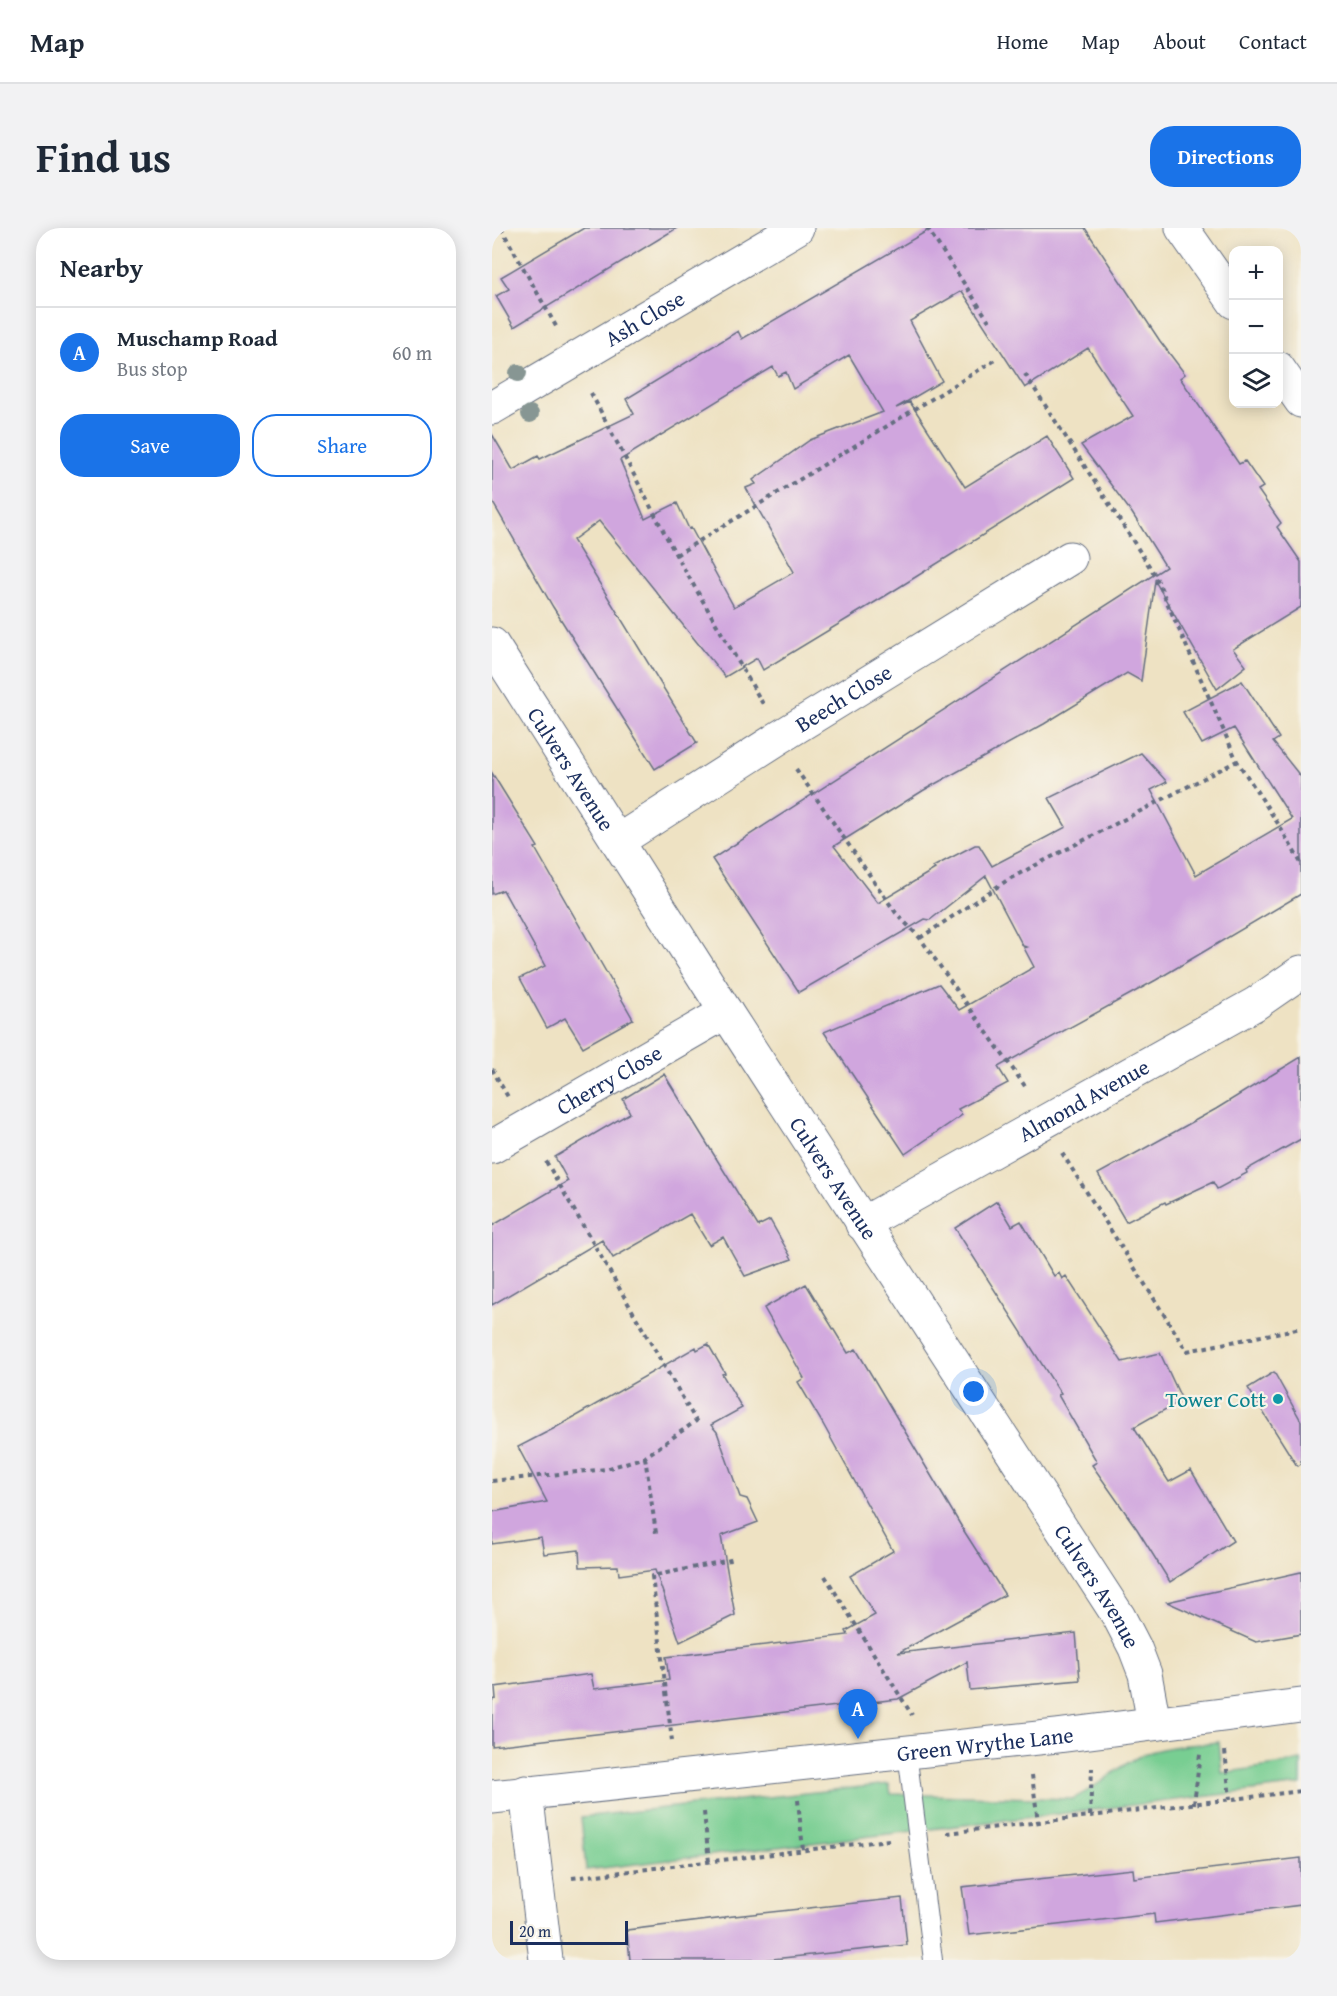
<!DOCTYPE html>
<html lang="en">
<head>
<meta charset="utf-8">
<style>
	:root { --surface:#fff; --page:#f2f2f3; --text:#1f2937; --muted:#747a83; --line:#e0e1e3; --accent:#1a73e8 }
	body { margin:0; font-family:"Gentium Book Plus",serif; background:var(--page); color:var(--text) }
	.controls { position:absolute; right:18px; top:18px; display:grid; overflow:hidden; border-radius:12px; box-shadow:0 3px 15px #0003 }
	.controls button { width:54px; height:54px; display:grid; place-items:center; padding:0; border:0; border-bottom:2px solid var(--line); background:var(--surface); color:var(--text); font:30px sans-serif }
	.scale { position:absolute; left:18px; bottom:15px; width:118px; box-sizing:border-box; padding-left:6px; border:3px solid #1b2f5e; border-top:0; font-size:16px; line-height:21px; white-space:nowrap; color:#1b2f5e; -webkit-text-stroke:4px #f7f3e8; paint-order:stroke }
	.you { position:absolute; left:482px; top:1164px; width:21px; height:21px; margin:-15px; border:4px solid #fff; border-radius:50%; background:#1a73e8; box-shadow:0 0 0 9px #1a73e833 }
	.badge { display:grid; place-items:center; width:39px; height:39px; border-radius:50%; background:var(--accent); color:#fff; font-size:20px; font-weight:700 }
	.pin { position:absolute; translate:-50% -50px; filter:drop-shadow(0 2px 3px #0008) }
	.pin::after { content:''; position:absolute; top:32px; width:21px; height:18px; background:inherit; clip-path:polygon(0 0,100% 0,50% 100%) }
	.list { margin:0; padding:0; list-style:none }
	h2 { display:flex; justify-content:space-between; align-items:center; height:78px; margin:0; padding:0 24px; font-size:26px }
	h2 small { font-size:20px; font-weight:400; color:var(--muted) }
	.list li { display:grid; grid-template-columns:39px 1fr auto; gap:18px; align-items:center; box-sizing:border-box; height:90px; padding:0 24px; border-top:2px solid var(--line) }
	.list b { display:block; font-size:22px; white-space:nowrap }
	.list p { margin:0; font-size:20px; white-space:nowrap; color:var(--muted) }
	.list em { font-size:20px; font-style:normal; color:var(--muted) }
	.actions { display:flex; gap:12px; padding:18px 24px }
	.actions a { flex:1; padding:14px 0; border:2px solid var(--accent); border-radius:24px; text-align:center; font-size:21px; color:var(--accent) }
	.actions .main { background:var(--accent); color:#fff }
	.icon { flex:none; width:33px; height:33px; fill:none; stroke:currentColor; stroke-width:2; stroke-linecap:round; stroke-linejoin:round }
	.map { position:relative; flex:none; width:809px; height:1732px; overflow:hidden; border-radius:24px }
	header { display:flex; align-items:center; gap:36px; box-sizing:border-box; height:84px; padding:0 30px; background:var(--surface); border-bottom:2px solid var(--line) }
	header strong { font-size:28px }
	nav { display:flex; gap:33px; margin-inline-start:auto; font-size:21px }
	.intro { display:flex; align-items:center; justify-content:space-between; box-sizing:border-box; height:144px; padding:0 36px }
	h1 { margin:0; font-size:42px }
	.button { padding:15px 27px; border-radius:24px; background:var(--accent); color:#fff; font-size:21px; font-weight:700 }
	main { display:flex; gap:36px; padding:0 36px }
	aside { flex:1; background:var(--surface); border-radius:24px; box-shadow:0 3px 15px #0003 }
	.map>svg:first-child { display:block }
</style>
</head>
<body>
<header>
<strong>Map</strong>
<nav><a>Home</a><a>Map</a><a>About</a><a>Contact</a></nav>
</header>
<div class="intro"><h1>Find us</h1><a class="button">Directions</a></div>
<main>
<aside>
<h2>Nearby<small></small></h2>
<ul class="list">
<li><span class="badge">A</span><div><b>Muschamp Road</b><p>Bus stop</p></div><em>60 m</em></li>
</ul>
<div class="actions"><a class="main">Save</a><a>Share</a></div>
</aside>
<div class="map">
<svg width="809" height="1732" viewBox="0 0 809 1732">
	<rect width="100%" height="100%" fill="#f7f3e8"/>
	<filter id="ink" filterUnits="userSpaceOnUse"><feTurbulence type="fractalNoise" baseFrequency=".0167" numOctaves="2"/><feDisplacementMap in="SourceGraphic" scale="12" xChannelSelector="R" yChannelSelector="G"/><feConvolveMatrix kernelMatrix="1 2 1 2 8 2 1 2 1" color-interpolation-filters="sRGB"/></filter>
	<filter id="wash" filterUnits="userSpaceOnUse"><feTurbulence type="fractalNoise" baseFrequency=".008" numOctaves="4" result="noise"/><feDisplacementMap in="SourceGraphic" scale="24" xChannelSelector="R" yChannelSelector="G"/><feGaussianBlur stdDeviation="1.35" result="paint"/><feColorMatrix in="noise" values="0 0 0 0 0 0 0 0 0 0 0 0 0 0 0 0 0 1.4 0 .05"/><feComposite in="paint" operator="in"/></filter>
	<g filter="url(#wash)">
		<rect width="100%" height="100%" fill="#eee2c3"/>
		<path fill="#78ce92" stroke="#4a7e78" stroke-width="1.5" d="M727,1514l3,31 62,-9 17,-4v25l-715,85 -5,-53 308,-33 2,10 181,5c25,-11 44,-31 68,-43 23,-11 54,-11 79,-14z"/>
		<g id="blocks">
			<path fill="#d0a6de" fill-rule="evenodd" d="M92,0h93l-163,99 -18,-31 13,-7 -8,-12z
				M440,0h153l75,113 25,33 -5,4 59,86 6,-3 18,26 -5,3 23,33 -4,4 24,35v45l-68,42 13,17 -29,23 -62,-108 -14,100 -14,-8 -83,51 -120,66 -90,56 44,57 57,-34 -2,-2 42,-22h4l13,21 74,-39 -17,-29 92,-45 26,29 -16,8 45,85 96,-56 -58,-91 -32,16 -19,-32 59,-31 37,57 -6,4 28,35v117l-145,86 -158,87 10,16 -50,26 4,6 -57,39 -81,-122 115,-48 20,26 75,-43 -10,-19 3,-1 -4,-1 -37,-70 -56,44 -5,-1 -126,73 -87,-133 454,-292 -34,-54 -51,-68 52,-29 -45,-68 -63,40 -63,-97 -52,30 32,60 -46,27 14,-6 55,85 82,-51 27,42 -184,115 -127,77 -6,-12 -32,19 -126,-156 -26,19 124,203 -42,26 -102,-162 -61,-106v-67l21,36 25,-14 2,3 94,-45 -8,-15 112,-68 4,8zM357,127l34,57 -73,28 -57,40 3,4 -10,4 48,84 -60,35 -43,-79 -2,1 -12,-26 -32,16 -25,-59 153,-93 5,9 8,-4 7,17z
				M0,545l46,74 -3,1 98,171 -50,28 -18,-29 -18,10 -27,-50 25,-12 -42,-76 -11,4z
				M809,829v82l-55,31 1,3 -30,16 -4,-7 -47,22 -1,-2 -39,20 -28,-48 118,-65z
				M172,846l94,152 12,-6 22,39 -47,17 -22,-39 -14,8 -19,-31 -77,44 -11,-18 -110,65v-79l76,-45 -13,-24 75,-44 -7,-14z
				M505,973l15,25 9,-5 33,55 5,-3 3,6 4,-3 56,86 38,-9 22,47 -48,27 35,55 22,-12 42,71 -63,41 -33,-53 -45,-64 5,-3 -39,-67 3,-1 -106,-166z
				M314,1056l42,69 8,-4 108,182 41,64 -107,58 178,-20 4,47 -110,10 -3,-28 -69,37 -406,47v-46l4,-1 -1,-12 96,-13 3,15 75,-9 -3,-23 182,-22 -2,-4 29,-16 -25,-39 43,-25 -70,-127 -25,-42 6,-4 -40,-70z
				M216,1116l17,29 -3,1 20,34 -31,17 6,7 23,65 7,2 11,23 -37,14 14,79 -55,27 -25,-72 -36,5 -1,-9 -38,1 -1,-17 -35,4 -3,-17 -49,7v-32l55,-10 -29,-55 35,-18 143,-82 1,3z
				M782,1144l27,49v43l-4,2 -49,-78z
				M809,1344v62l-45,8 -89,-40z
				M809,1630v47l-146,18 -1,-9 -185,21 -7,-48 171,-18 1,9z
				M410,1670l5,47 -144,15h-133l-3,-30 98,-12v-1z"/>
		</g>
	</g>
	<g filter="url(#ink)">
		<use href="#blocks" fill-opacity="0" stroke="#656e81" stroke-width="1.5"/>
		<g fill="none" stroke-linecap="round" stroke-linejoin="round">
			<defs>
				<path id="lane" d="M415,1524l26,208"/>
				<g id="street">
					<path d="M690,0l52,74"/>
					<path d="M786,140l23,33"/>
					<path id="s1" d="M0,180l305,-180"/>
					<path id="s2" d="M0,416l234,368 393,605 16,31 10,26 9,49"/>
					<path id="s3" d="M126,613l162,-104 290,-179"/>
					<path id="s4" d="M0,919l234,-135"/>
					<path id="s5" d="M370,996l393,-220 46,-32"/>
					<path d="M34,1564l20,168"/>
				</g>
				<g id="secondary">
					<path id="s6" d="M0,1569l565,-61 244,-31"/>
				</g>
			</defs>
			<use href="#lane" stroke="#656e81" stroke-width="20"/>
			<use href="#street" stroke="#656e81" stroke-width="35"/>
			<use href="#secondary" stroke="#656e81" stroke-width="35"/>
			<path stroke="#656e81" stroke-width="4" stroke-dasharray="4.5 4.5" stroke-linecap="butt" d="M9,0l56,100
				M435,0l62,93
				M533,146l130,201 82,186 40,61 24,41
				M99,165l85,162 87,149
				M184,327l321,-196
				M304,541l100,144 24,25 107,151
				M428,710l89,-59 228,-118
				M0,841l16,28
				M570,925l125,198 114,-23
				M153,1229l11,76
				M0,1253l114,-12 39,-12 51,-36 -152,-263
				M333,1348l87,139
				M180,1513l-20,-165 83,-17
				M733,1523l5,48
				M540,1547l6,47
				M306,1572l5,50
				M702,1576l6,-50
				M212,1584l5,50
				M598,1588l2,-48
				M455,1605l354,-42
				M80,1650l317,-38"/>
			<use href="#lane" stroke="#fff" stroke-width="18"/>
			<use href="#street" stroke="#fff" stroke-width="33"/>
			<use href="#secondary" stroke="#fff" stroke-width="33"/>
		</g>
		<g fill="#879693">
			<circle cx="26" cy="145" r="9"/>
			<circle cx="38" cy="186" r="9"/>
		</g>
	</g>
	<circle fill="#0f9aa8" stroke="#f7f3e8" stroke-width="2" cx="786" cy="1171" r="6"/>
	<g text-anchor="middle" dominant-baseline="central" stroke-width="4.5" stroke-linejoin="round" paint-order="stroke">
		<g font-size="22" fill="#1b2f5e" stroke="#f7f3e8">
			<text stroke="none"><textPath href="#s1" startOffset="177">Ash Close</textPath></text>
			<text stroke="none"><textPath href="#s3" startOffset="267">Beech Close</textPath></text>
			<text stroke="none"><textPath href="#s2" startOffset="148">Culvers Avenue</textPath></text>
			<text stroke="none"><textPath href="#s4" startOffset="135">Cherry Close</textPath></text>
			<text stroke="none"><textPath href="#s5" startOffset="254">Almond Avenue</textPath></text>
			<text stroke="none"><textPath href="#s2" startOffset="634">Culvers Avenue</textPath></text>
			<text stroke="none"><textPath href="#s2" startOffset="1120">Culvers Avenue</textPath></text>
			<text stroke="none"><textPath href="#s6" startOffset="496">Green Wrythe Lane</textPath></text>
		</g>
		<g font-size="22" fill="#0d838f" stroke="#f7f3e8" text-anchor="end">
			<text x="774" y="1171">Tower Cott</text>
		</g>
	</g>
</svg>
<div class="controls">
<button>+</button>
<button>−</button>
<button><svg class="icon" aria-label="layers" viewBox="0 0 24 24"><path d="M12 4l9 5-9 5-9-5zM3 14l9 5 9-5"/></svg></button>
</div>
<div class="scale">20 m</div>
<div class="you"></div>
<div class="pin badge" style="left:366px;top:1511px">A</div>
</div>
</main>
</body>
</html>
